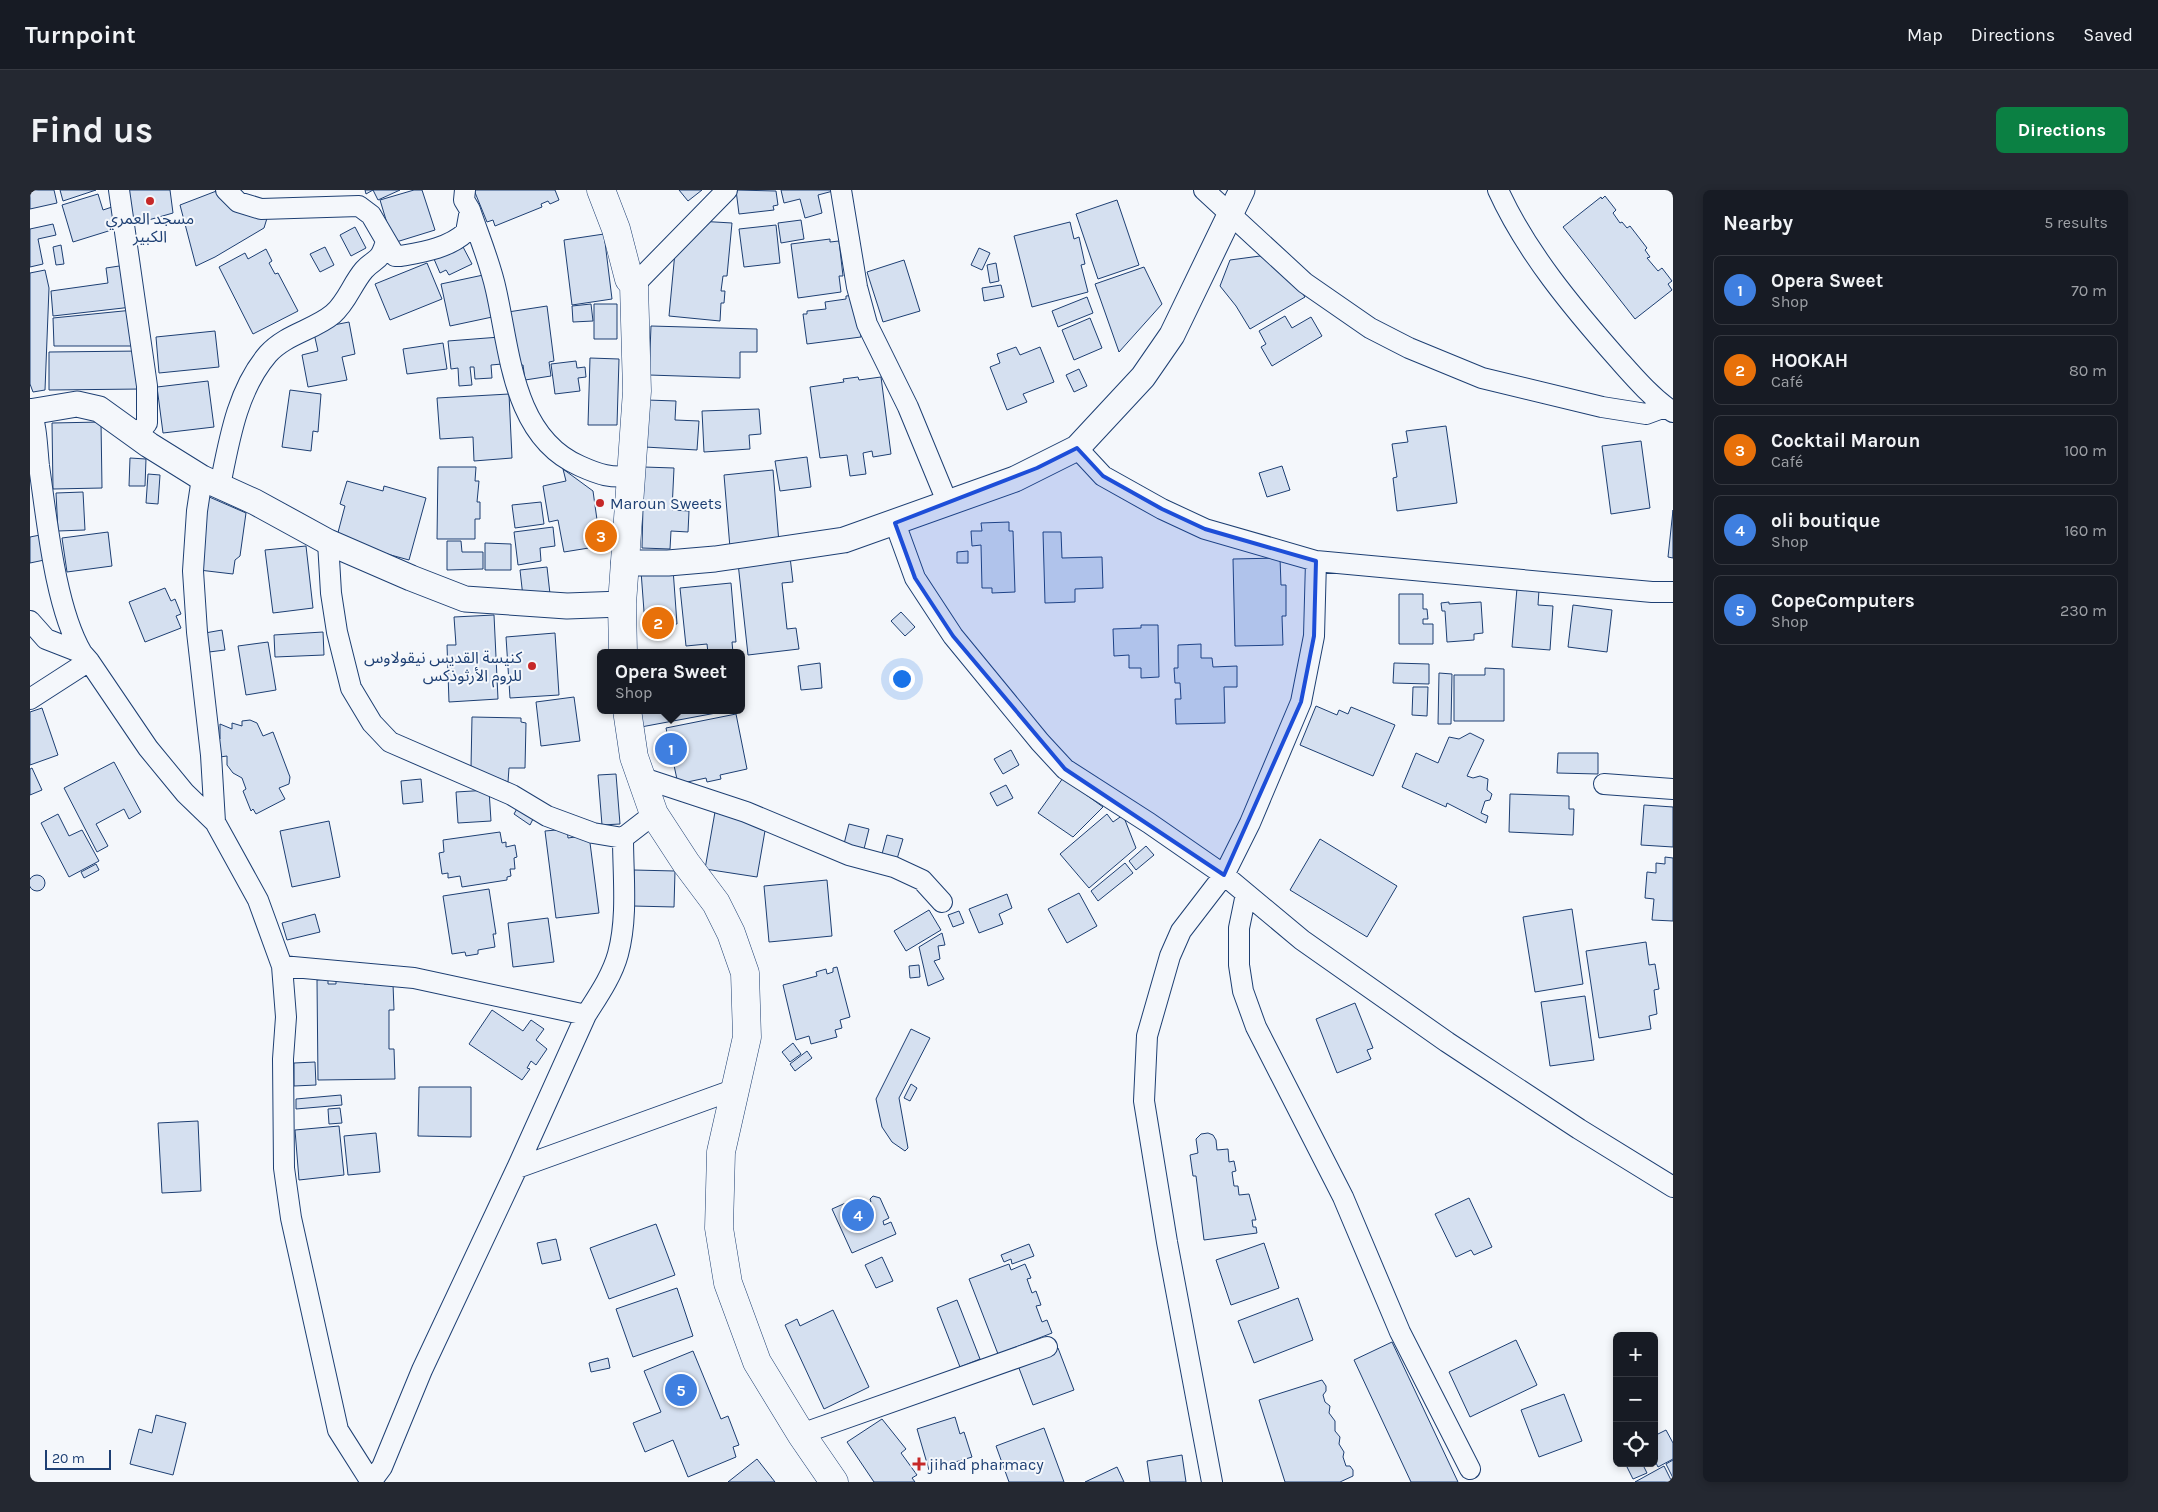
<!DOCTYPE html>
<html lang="en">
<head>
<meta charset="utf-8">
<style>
	:root { --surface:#171b24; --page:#242831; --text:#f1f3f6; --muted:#9ea1a6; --line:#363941; --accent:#0b8043 }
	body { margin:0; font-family:Karla,"Noto Sans Arabic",sans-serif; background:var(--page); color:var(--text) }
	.controls { position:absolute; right:15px; bottom:15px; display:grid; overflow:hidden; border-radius:8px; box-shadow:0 2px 8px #0003 }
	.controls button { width:45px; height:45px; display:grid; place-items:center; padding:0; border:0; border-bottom:1px solid var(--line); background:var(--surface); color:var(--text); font:25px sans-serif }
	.scale { position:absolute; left:15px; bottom:12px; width:66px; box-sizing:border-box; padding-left:5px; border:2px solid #1d3f73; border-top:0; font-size:14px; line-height:18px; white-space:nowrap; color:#1d3f73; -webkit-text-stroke:4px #f4f7fb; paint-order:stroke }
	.you { position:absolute; left:871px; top:488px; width:18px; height:18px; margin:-12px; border:4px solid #fff; border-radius:50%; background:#1a73e8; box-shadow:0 0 0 8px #1a73e833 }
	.badge { display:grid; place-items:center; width:32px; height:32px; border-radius:50%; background:var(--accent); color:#fff; font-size:16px; font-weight:700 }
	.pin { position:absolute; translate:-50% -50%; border:2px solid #fff; box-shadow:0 1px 5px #0006 }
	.popup { position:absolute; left:567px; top:459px; width:148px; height:65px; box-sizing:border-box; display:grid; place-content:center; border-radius:8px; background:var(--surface); filter:drop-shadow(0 1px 4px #0005); font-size:16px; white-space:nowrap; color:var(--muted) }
	.popup b { font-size:19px; color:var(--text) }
	.popup::after { content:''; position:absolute; left:50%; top:100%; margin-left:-10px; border:10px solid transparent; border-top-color:var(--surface) }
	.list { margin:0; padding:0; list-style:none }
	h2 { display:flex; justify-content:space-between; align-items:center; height:65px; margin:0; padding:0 20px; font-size:21px }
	h2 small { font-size:16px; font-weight:400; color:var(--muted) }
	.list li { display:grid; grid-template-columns:32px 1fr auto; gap:15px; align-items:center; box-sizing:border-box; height:70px; margin:0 10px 10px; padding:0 10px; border:1px solid var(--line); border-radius:8px }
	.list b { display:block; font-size:19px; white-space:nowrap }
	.list p { margin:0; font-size:16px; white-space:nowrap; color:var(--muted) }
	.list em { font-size:16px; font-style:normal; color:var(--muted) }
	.icon { flex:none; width:28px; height:28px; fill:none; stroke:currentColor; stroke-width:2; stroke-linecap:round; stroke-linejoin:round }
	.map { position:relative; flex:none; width:1643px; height:1292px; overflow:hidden; border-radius:8px }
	header { display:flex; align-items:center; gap:30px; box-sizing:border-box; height:70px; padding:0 25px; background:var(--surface); border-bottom:1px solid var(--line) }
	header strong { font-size:24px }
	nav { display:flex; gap:28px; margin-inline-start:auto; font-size:18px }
	.intro { display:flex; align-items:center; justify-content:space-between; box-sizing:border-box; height:120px; padding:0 30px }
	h1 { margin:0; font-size:35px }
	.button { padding:12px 22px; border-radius:8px; background:var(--accent); color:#fff; font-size:18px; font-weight:700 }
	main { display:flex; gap:30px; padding:0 30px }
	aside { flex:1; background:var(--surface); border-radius:8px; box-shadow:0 2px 8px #0003 }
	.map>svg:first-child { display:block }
</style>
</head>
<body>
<header>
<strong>Turnpoint</strong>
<nav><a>Map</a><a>Directions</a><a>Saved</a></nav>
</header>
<div class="intro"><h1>Find us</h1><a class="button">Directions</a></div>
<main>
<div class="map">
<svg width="1643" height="1292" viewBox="0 0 1643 1292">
	<rect width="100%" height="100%" fill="#f4f7fb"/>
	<path fill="#d5e0f0" stroke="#1d3f73" d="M0,0h24l3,13 -27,6z
		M30,0h36l-33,11z
		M98,0h42l3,23 -42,12z
		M189,0l49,25 -4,13 -49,29 -19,9 -16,-61z
		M335,0h35l-22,10 -5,-10 -7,4z
		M384,0h8l13,40 -42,13 -13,-43z
		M444,0h81l4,10 -9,4 -2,-3 -7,3 1,3 -47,19 -2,-6 -6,2z
		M649,0h23l-14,11z
		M706,0l40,1 2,14 -5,1 1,4 -35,4z
		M751,0h51l1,1 -15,4 4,18 -17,5 -5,-19 -16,4z
		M68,4l5,16 9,-3 6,21 -45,14 -11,-37z
		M1575,6l11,14 -3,3 7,10 2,-1 5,6 3,-2 17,22 -2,2 5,7 -3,1 11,13 4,-3 10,13 -4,3 4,6 -37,29 -72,-92 38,-30 1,2z
		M1087,10l22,65 -41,14 -22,-65z
		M771,30l3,19 -23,4 -3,-20z
		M668,31l34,2 -5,53h-4l-2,15h4l-1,12h-3l-1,18 -51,-5 6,-64z
		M1040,32l4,17 5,-2 6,27 -4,1 7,27 -56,15 -18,-71z
		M23,34l3,11 -18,4 5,25 -13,3v-38z
		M746,35l4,38 -36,4 -5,-38z
		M325,37l11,21 -15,8 -11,-21z
		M574,44l8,65 -40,6 -8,-65z
		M800,49v3l9,-1 4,35h-4l2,16 -43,6 -7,-54z
		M31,55l3,19 -8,1 -3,-18z
		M432,55l10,19 -23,11 -3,-5 -6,3 -6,-14z
		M295,57l9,18 -14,7 -10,-18z
		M949,58l11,5 -8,17 -11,-5z
		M236,59l6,12 -3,2 6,11 3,-1 20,38 -45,23 -34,-67 26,-14 3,6z
		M1230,66l30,19 15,22 -55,32 -14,-23 -16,-20 10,-26z
		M874,70l16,51 -37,11 -16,-50z
		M397,73l15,36 -52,21 -15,-36z
		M966,73l3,18 -9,2 -3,-18z
		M96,75l6,42 -79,9 -2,-25 57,-8 -2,-15z
		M1114,77l18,37 -43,48 -24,-68z
		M15,80l4,18 -4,102 -12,2 -3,-8v-111z
		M458,84l9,42 -47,10 -9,-42z
		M971,95l3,12 -20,4 -2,-13z
		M825,105l6,42 -54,7 -4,-30h4v-3l19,-2 -1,-7 21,-3v-3z
		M1057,107l6,16 -35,14 -6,-16z
		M561,114l2,17 -20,1 -1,-16z
		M564,114h23v35h-23z
		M517,116l7,55 -5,1 2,14 -26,4 -2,-15 -8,1 -7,-54z
		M103,120l5,36h-84l-1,-28z
		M1255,126l7,12 19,-11 11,19 -50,30 -11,-19 5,-3 -7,-13z
		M1060,128l12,30 -28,12 -12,-30z
		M319,132l6,32 -13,3 5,23 -39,7 -6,-32 16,-4 -5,-22z
		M621,136l106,3v23h-17v26l-91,-3z
		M185,141l4,36 -60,6 -3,-36z
		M470,147l2,27 -11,1 1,13 -17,1 -1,-12h-4l2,18 -13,1 -1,-18 -7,1 -3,-28z
		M413,153l4,26 -40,5 -4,-25z
		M986,157l4,8 20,-8 14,35 -31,12 4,8 -20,8 -17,-43 10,-4 -3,-9z
		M111,161l1,38 -93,1v-38z
		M560,168l29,1 -2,66h-29z
		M546,171l1,7 8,-1 1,10 -8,1 2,13 -25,3 -4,-30z
		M1049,179l8,17 -13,6 -8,-17z
		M828,187l1,3 22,-3 10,77 -18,3 -1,-6 -9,2 3,21 -16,2 -3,-21 -27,3 -10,-71 34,-5 -1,-3z
		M178,191l6,46 -51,6 -6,-46z
		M260,200l31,4 -3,38 -5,-1 -2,20 -29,-4z
		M479,204l3,64 -38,3 -1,-24 -33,2 -3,-41z
		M617,210l29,1 -1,19 24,1 -2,29 -52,-3z
		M729,219l2,25 -12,1 1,14 -46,3 -2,-41z
		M71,232l1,66 -49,1 -1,-66z
		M1416,236l11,77 -60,8 -4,-33 4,-1 -5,-33 16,-2 -2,-11z
		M1611,251l9,67 -39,6 -9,-68z
		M777,267l4,30 -31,4 -5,-30z
		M100,268l16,1 -1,27h-16z
		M1252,276l8,24 -23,7 -8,-24z
		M408,277h38l-1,14h4l-2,21h3v17h-5v20h-38z
		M614,277l30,1 -2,42 17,1 -1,21 -17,-1 -1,18 -28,-1z
		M533,279l30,22 5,36 -3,20 -31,5 -6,-32 -9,2 -6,-36 23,-5z
		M743,280l6,73 -49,5 -6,-73z
		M118,284l12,1 -2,29 -12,-1z
		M317,291l36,10 1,-5 42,12 -17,62 -73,-20 9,-34 -5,-2z
		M53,302l2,38 -27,1 -2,-38z
		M177,306l39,17 -6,43 -5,4 -2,14 -34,-4z
		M511,312l3,22 -29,4 -3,-23z
		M1643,320v48l-5,-1z
		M979,332v9h4l2,61 -23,1v-5h-10l-1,-43 -9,1 -1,-15h11l-1,-8z
		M523,337l2,19 -15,2 1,13 -23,4 -4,-33z
		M78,342l4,34 -45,6 -5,-34z
		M1013,342h18l1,26 40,-1 1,31 -28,1v13l-30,1z
		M15,344l4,25 -19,4v-26z
		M417,351h14l1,11h21v17l-36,1z
		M455,353l26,1v26h-26z
		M276,356l7,62 -40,5 -8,-63z
		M938,361v12h-11v-11z
		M760,367l3,25 -11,1 5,46 9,-1 3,21 -51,6 -10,-92z
		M1250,368l1,27h5v31h-4l1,29 -48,1 -2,-87z
		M517,377l3,27 -27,3 -3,-27z
		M643,379l4,55 -32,1 -4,-54z
		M701,393l5,59h-4l1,11h-25l-1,-9 -21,2 -6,-58z
		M135,398l6,13 4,-2 6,15 -5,2 5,12 -36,14 -16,-40z
		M1487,398l22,2 -1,15 15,1 -3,44 -38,-3z
		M1369,404h24v15h4l1,10h-5v5h10v20h-34z
		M1419,412v2l32,-2 2,31 -9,1v6l-27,2 -2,-31h-3l-1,-8z
		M1543,415l39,5 -5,42 -39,-5z
		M871,422l14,15 -10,9 -14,-15z
		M464,425l4,84 -49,3 -2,-57h9l-2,-28z
		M1111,435h17l1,52 -18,1v-10h-12v-13l-15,1 -1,-27 28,-1z
		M192,440l3,20 -16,2 -4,-19z
		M293,442l1,23 -49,2 -1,-22z
		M525,443l4,62 -49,3 -4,-61z
		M238,452l8,48 -30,5 -8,-49z
		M1171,454v14h11l1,9 24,-1v21h-13l1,36 -49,1 -1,-25h6l-1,-16h-5l-1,-15h4v-23z
		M790,473l2,25 -21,2 -3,-24z
		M1364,473l35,1v20l-36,-1z
		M1455,478l19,1v52h-50v-46h31z
		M1409,483l13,1 -1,50h-13z
		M1383,497h15l-1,29 -15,-1z
		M544,507l6,44 -39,5 -5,-44z
		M1286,516l21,9 2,-5 9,4 3,-7 44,18 -22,51 -73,-31z
		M12,518l16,47 -28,10v-53z
		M609,520h77v3l-75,14z
		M706,524l11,55 -27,6 1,4 -14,3 -1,-4 -28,6 -12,-56z
		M442,527l49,1v4l5,1 -1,45h-16l-1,14 -37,-14z
		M220,530l7,3 6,13 10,-4 17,45 -1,7 -10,4 6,11 -29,15 -3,-5 -2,2 -8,-20 3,-2 -4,-11 -9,-5 -6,-8v-9l-7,1 -3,-18h3v-15l12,5v-6l10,3v-5z
		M1440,543l14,7 -17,36 6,2 7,-2 8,3 -1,11 5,4 -2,6 -5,1 -4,12 7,3 -2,7 -39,-20 -1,4 -44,-20 14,-34 22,10 11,-26 10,2z
		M981,560l8,15 -16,9 -9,-15z
		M1528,563h40v21l-41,-1z
		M84,572l27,50 -12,7 -5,-10 -28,15 12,22 -11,6 -33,-64z
		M2,578l10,22 -12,5v-26z
		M586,584l4,50 -18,1 -4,-50z
		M1033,588l40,29 -30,30 -35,-24z
		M391,589l2,23 -20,2 -2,-23z
		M976,595l7,13 -16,8 -7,-13z
		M459,600l2,31 -33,2 -2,-31z
		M1480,604l59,2v13h5l-1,26 -64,-3z
		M489,615l16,10 -5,10 -16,-11z
		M1614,615l29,2v40l-32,-2z
		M685,622l51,13 -9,52 -52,-8z
		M28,624l11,22 13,-6 17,31 -30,16 -28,-54z
		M1077,624l6,8 10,-7 13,33 -47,40 -29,-34z
		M299,631l11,56 -48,10 -12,-56z
		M819,634l20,5 -5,20 -20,-5z
		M537,639l1,9 21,-3 10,78 -43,5 -11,-87z
		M470,642l2,11 4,-1v5l9,-2 2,12 -3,1 1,11h-5l1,7 -4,1v3l-45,7 -2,-11 -12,2v-5l-6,1 -3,-21 5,-1 -1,-12z
		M857,645l16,4 -6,20 -15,-5z
		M1290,649l77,47 -30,51 -77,-47z
		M1116,656l8,9 -18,15 -7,-9z
		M1635,667l8,1v63l-21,-1 2,-21 -9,-1 2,-26 9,1v-10l9,1z
		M1095,673l8,10 -35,28 -7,-10z
		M66,674l3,6 -15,8 -3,-6z
		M604,680l41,1 -1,36 -41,-1z
		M-1 693a8 8 0 1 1 16 0a8 8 0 1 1-16 0Z
		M797,690l5,56 -63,6 -5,-56z
		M459,699l7,45h-3l2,13 -17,3v4l-12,2 -1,-4 -13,2 -9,-58z
		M1049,703l18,33 -30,17 -19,-34z
		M977,704l5,14 -13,6 4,10 -24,9 -10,-24z
		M1542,719l11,75 -48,8 -12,-75z
		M899,720l12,20 -35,21 -12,-20z
		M929,721l5,12 -11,4 -5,-12z
		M285,724l5,18 -33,8 -5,-17z
		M518,728l6,44 -41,5 -5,-44z
		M912,743l3,12 -7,1 2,13 -6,2 10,18 -16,7 -9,-39z
		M1616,752l3,23 6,-1 4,25 -5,1 3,24 -8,2 2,13 -52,9 -13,-87z
		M889,775l1,12 -10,1 -1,-12z
		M807,777l13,50 -10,3 2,8 -7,2 2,7 -26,7 -2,-8 -13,4 -13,-55 34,-9 -1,-4 10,-3 1,5 6,-2v-4z
		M298,789v5h8v-5h27l1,5h29l1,26h-5v39h5l1,30 -77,1 -1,-100z
		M1555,806l9,64 -44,6 -9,-64z
		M1325,813l18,45 -6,2 4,9 -34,14 -21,-54z
		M462,820l31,21 8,-11 13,9 -8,11 11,9 -11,16 -5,-4 -4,7 3,1 -8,11 -53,-36z
		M881,839l19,9 -31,60 9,50 -3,3 -13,-9 -10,-15 -6,-28z
		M763,853l8,11 -11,8 -8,-10z
		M777,861l5,7 -17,13 -5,-7z
		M285,872l1,23 -22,1v-23z
		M881,894l6,4 -7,13 -6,-3z
		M389,897h52v50l-53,-1z
		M311,905l1,10 -46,4v-10z
		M310,918l2,15 -13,1 -1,-15z
		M168,931l3,70 -39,2 -4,-70z
		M309,936l5,49 -45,5 -4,-50z
		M346,943l4,39 -32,3 -4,-39z
		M1178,943l5,2 3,5 1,10 11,-1 1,13 5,-1 2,10 -4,1 2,14h4l1,9 10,-1 7,26h-4l1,7h3l1,6 -53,7 -8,-64h-3l-3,-21 8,-2 -2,-14 5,-5z
		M843,1006l7,2 9,20 -6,3 1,4 7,-3 5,12 -44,19 -20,-44 25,-11 9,6 5,-2 -1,-3z
		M1439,1008l23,49 -18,8 -3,-5 -15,7 -21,-43z
		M626,1034l19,51 -66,24 -19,-51z
		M526,1049l5,21 -19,4 -5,-21z
		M1234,1053l15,45 -48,17 -15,-45z
		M999,1054l5,12 -22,8 -1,-5 -7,3 -3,-7z
		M852,1067l11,24 -17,7 -11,-23z
		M979,1074l2,6 14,-6 6,14 -4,1 5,14 4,-2 5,14 -5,1 6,16 5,-2 5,13 -54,21 -29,-75z
		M647,1098l16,48 -60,21 -17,-48z
		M1268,1108l15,42 -59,23 -16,-42z
		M927,1110l23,59 -20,8 -23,-59z
		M803,1120l36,77 -45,22 -39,-84 12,-6 3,7z
		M1486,1150l21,45 -67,32 -21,-45z
		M1362,1152l66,140h-47l-57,-122z
		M1028,1158l16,42 -41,15 -16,-42z
		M663,1161l28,68 7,-3 11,29 -6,2 3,10 -48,20 -15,-37 -28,12 -12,-29 28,-11 -17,-41z
		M578,1168l2,10 -19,4 -2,-9z
		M1292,1190l4,6v5l-3,4 2,7 5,4 -1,7 6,8v10l5,6 -1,7 5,8 -1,5 3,9h4l3,4v6l-13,6h-55l-26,-82z
		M1534,1204l18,47 -43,16 -18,-47z
		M126,1225l30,8 -13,52 -43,-11 9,-35 13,4z
		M925,1227l5,17 4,-2 8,25 -43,13 -12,-41z
		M852,1229l24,30 -5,4 16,22 -5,3 3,4h-41l-27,-40z
		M1014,1238l20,54h-55l-13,-36z
		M1636,1240l7,13v16l-15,8 -4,-8v-23z
		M1152,1265l4,27h-36l-3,-21z
		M727,1269l18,23h-47z
		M1643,1270v18l-7,-14z
		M1605,1273h7l5,10 -14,6 -6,-12z
		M1634,1276l8,16h-37z
		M1087,1277l7,15h-39z"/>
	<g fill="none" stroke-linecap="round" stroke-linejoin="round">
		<defs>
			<path id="minor" d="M89,0l28,196v37l-10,12
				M196,0l12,12 23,7 98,-3 12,9 24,41h6c22,-4 48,-8 65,-24l4,-22 -6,-10 1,-10
				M811,0l16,97 10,37 41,83 40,97
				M1174,0l101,93 65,45 39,20 73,30 120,29 44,7 19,-7
				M1468,0c28,62 75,118 120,169 16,18 34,39 55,53
				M440,20c9,27 20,52 26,80 14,62 17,147 84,176 20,9 30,12 51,10
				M604,95l93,-95
				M0,219c7,17 7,39 9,57 8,54 16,141 43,187
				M1047,258l26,28 59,33 43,20 111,32 336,31h21
				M172,288l-5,33 -4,60 4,61 14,123 4,67
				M190,296c9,-45 17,-96 48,-132 18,-20 46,-24 65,-40 14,-12 19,-30 31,-44 12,-13 16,-7 22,-29
				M865,333l20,55 38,58 87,106 25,27 84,54 75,52 78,65 145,102 132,87 94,58
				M298,352l3,51 6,39 14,56 21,35 18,19 122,53 35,21 46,17 30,5 31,-24
				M0,431l16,18 36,14 7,8 59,87 37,45 30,29 43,78 24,66 4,51 -3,42 1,109 7,50 47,212 33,52
				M0,509l59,-38
				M613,588l103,34 103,43 45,12 28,13 20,22
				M1574,594l69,5
				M1216,704l-7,34v37l4,26 13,36 87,170 57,135 70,137
				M252,776l132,12 172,37 -69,153
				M556,825c12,-19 26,-39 32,-61 10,-37 5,-79 5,-116
				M771,1244l246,-87
				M341,1292l11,-15 40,-97 95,-202 216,-78
				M1182,1292l-45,-240 -23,-141 3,-65 23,-80 11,-25 43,-56 26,-52 51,-121 13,-66 2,-75"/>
			<path id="tertiary" d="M0,222l47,-8 22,5 50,36 53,33 53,24 73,40 83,36 54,21 102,7 55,-2
				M594,373h44l47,-4 129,-19 171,-61 62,-31 66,-71 29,-42 70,-145"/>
			<path id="secondary" d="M571,0l15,39 13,50 5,6 3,106 -15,213 1,49
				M597,520l7,47 20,57 32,49 30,40 15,30 14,40 2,64 -26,115 -2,76 9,55 29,79 44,72 33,48"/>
		</defs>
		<use href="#minor" stroke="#1d3f73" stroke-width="22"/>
		<use href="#tertiary" stroke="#1d3f73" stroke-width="27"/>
		<use href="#secondary" stroke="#1d3f73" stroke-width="29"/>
		<use href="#minor" stroke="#f4f7fb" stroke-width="20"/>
		<use href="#tertiary" stroke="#f4f7fb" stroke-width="25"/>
		<use href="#secondary" stroke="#f4f7fb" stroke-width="28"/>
	</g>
	<path fill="#1d4ed8" fill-opacity="0.2" stroke="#1d4ed8" stroke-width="4" stroke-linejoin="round" d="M1047,258l26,28 59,33 43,20 111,32 -2,75 -13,66 -77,173 -159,-106 -112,-133 -38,-58 -20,-55 142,-55z"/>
	<g fill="#c62828" stroke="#f4f7fb" stroke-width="2">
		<circle cx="120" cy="11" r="5"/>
		<circle cx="570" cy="313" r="5"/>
		<circle cx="502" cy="476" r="5"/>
		<path d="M886.5 1266.5h5v5h5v5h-5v5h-5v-5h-5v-5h5z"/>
	</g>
	<g text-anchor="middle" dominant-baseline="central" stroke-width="4" stroke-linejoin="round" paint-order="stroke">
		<g font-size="16" fill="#1d3f73" stroke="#f4f7fb" text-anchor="start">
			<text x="120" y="28" text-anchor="middle">مسجد العمري<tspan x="120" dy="18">الكبير</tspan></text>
			<text x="580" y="313">Maroun Sweets</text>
			<text x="492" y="467" text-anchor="end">كنيسة القديس نيقولاوس<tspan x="492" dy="18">للروم الأرثوذكس</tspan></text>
			<text x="899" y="1274">jihad pharmacy</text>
		</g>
	</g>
</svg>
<div class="controls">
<button>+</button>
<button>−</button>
<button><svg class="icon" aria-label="locate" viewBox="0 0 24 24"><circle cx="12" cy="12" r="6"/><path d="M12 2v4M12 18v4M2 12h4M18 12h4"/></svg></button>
</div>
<div class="scale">20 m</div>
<div class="you"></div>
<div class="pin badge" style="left:641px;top:559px;background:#3f7fe0">1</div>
<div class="popup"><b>Opera Sweet</b>Shop</div>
<div class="pin badge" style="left:628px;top:433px;background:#e8710a">2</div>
<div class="pin badge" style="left:571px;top:346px;background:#e8710a">3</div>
<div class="pin badge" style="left:828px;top:1025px;background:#3f7fe0">4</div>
<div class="pin badge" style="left:651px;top:1200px;background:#3f7fe0">5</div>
</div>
<aside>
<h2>Nearby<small>5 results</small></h2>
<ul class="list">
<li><span class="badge" style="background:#3f7fe0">1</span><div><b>Opera Sweet</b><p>Shop</p></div><em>70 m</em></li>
<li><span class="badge" style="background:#e8710a">2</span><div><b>HOOKAH</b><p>Café</p></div><em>80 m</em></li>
<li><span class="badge" style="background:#e8710a">3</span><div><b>Cocktail Maroun</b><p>Café</p></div><em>100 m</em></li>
<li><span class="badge" style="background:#3f7fe0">4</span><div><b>oli boutique</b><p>Shop</p></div><em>160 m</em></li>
<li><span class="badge" style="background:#3f7fe0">5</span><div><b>CopeComputers</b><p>Shop</p></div><em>230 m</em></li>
</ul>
</aside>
</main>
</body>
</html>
